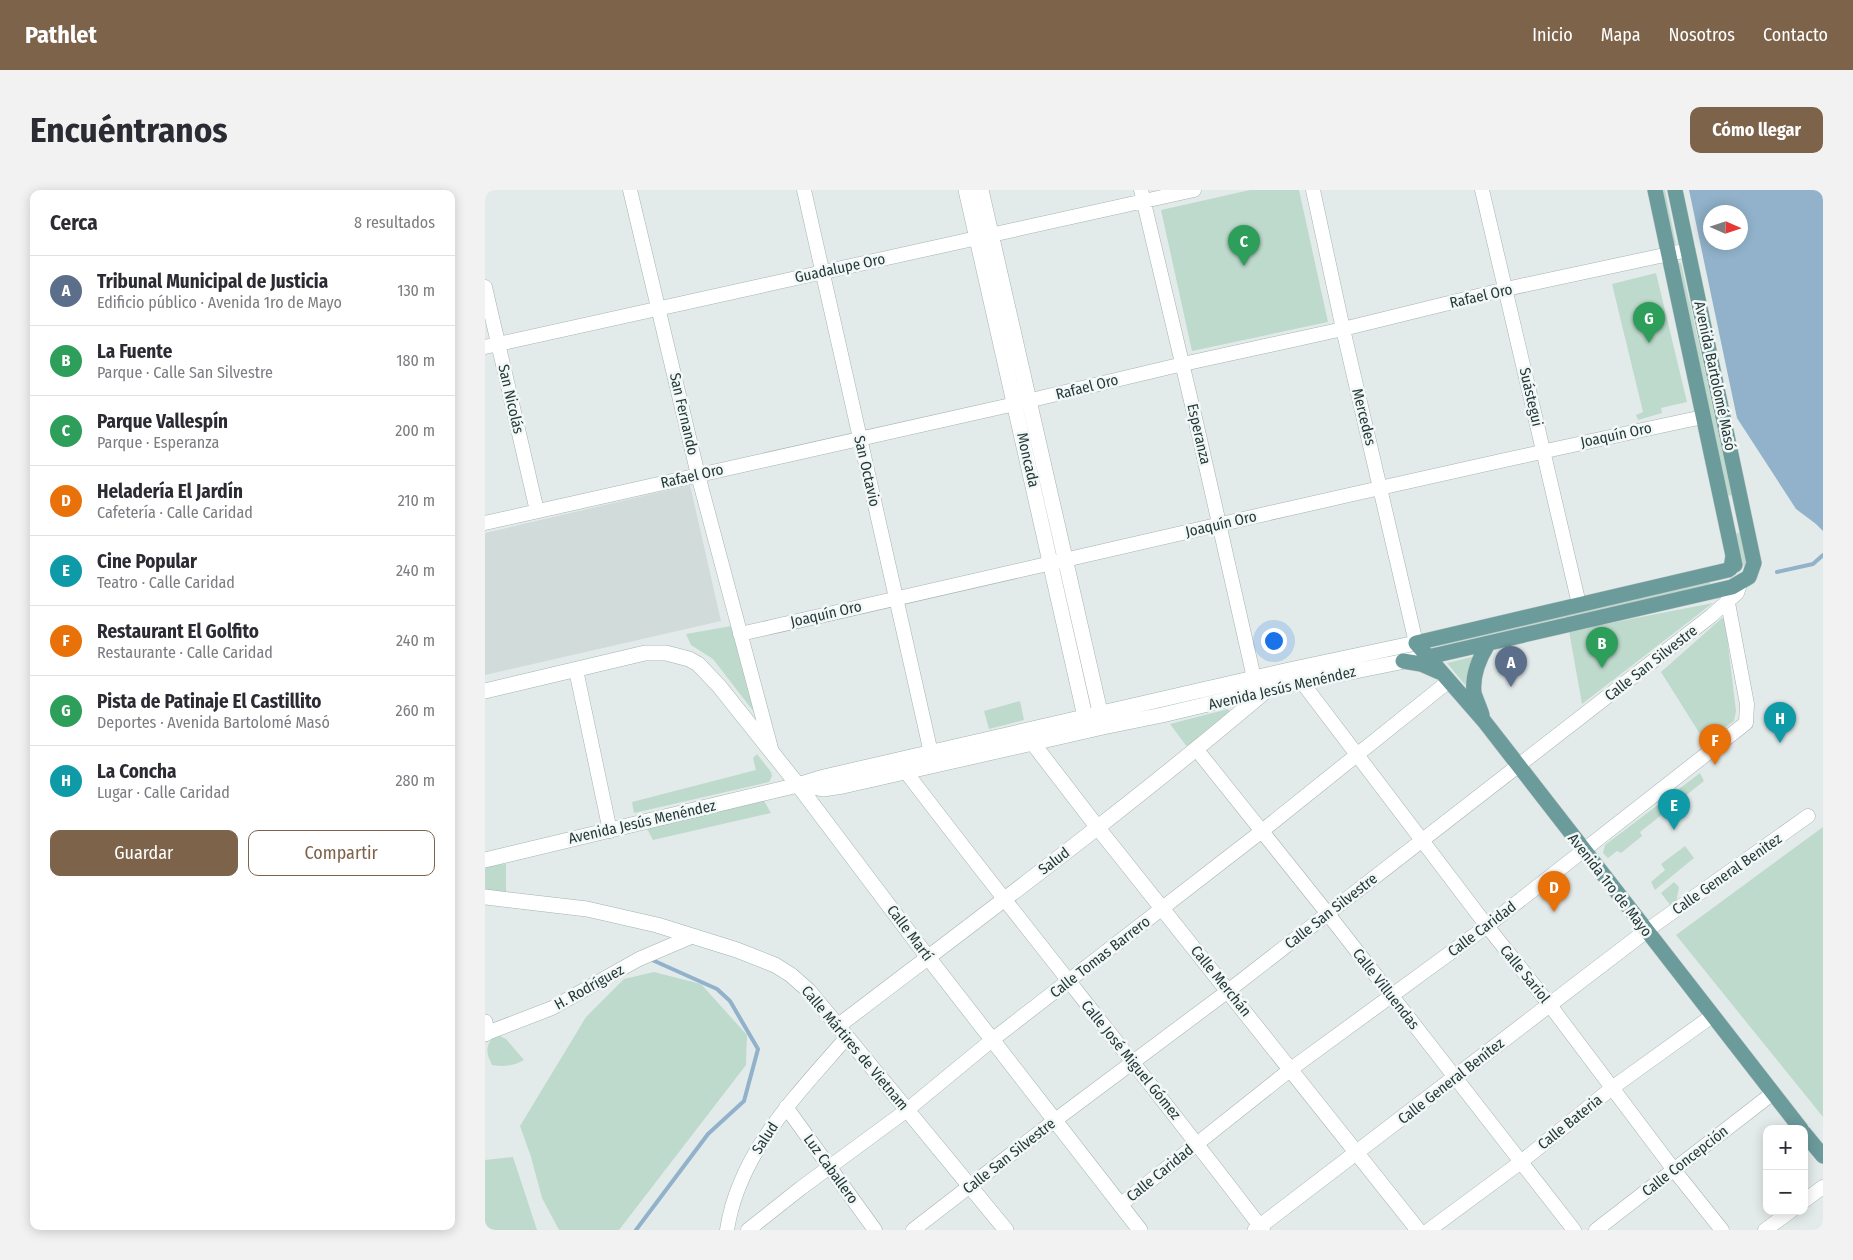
<!DOCTYPE html>
<html lang="es">
<head>
<meta charset="utf-8">
<style>
	:root { --surface:#fff; --page:#f2f2f3; --text:#2b2b33; --muted:#7c7c81; --line:#e1e1e2; --accent:#7e634b }
	body { margin:0; font-family:"Fira Sans Condensed",sans-serif; background:var(--page); color:var(--text) }
	.controls { position:absolute; right:15px; bottom:15px; display:grid; overflow:hidden; border-radius:10px; box-shadow:0 2px 12px #0003 }
	.controls button { width:45px; height:45px; display:grid; place-items:center; padding:0; border:0; border-bottom:1px solid var(--line); background:var(--surface); color:var(--text); font:25px sans-serif }
	.compass { position:absolute; left:1218px; top:15px; width:45px; height:45px; border-radius:50%; background:var(--surface); box-shadow:0 2px 12px #0003; rotate:93deg }
	.you { position:absolute; left:788px; top:450px; width:18px; height:18px; margin:-12px; border:4px solid #fff; border-radius:50%; background:#1a73e8; box-shadow:0 0 0 8px #1a73e833 }
	.badge { display:grid; place-items:center; width:32px; height:32px; border-radius:50%; background:var(--accent); color:#fff; font-size:16px; font-weight:700 }
	.pin { position:absolute; translate:-50% -41px; filter:drop-shadow(0 1px 2px #0008) }
	.pin::after { content:''; position:absolute; top:26px; width:18px; height:15px; background:inherit; clip-path:polygon(0 0,100% 0,50% 100%) }
	.list { margin:0; padding:0; list-style:none }
	h2 { display:flex; justify-content:space-between; align-items:center; height:65px; margin:0; padding:0 20px; font-size:21px }
	h2 small { font-size:16px; font-weight:400; color:var(--muted) }
	.list li { display:grid; grid-template-columns:32px 1fr auto; gap:15px; align-items:center; box-sizing:border-box; height:70px; padding:0 20px; border-top:1px solid var(--line) }
	.list b { display:block; font-size:19px; white-space:nowrap }
	.list p { margin:0; font-size:16px; white-space:nowrap; color:var(--muted) }
	.list em { font-size:16px; font-style:normal; color:var(--muted) }
	.actions { display:flex; gap:10px; padding:15px 20px }
	.actions a { flex:1; padding:11px 0; border:1px solid var(--accent); border-radius:10px; text-align:center; font-size:18px; color:var(--accent) }
	.actions .main { background:var(--accent); color:#fff }
	.map { position:relative; flex:none; width:1338px; height:1040px; overflow:hidden; border-radius:10px }
	header { display:flex; align-items:center; gap:30px; box-sizing:border-box; height:70px; padding:0 25px; background:var(--accent); color:#fff }
	header strong { font-size:24px }
	nav { display:flex; gap:28px; margin-inline-start:auto; font-size:18px }
	.intro { display:flex; align-items:center; justify-content:space-between; box-sizing:border-box; height:120px; padding:0 30px }
	h1 { margin:0; font-size:35px }
	.button { padding:12px 22px; border-radius:10px; background:var(--accent); color:#fff; font-size:18px; font-weight:700 }
	main { display:flex; gap:30px; padding:0 30px }
	aside { flex:1; background:var(--surface); border-radius:10px; box-shadow:0 2px 12px #0003 }
	.map>svg:first-child { display:block }
</style>
</head>
<body>
<header>
<strong>Pathlet</strong>
<nav><a>Inicio</a><a>Mapa</a><a>Nosotros</a><a>Contacto</a></nav>
</header>
<div class="intro"><h1>Encuéntranos</h1><a class="button">Cómo llegar</a></div>
<main>
<aside>
<h2>Cerca<small>8 resultados</small></h2>
<ul class="list">
<li><span class="badge" style="background:#5c6f8a">A</span><div><b>Tribunal Municipal de Justicia</b><p>Edificio público · Avenida 1ro de Mayo</p></div><em>130 m</em></li>
<li><span class="badge" style="background:#2e9e5b">B</span><div><b>La Fuente</b><p>Parque · Calle San Silvestre</p></div><em>180 m</em></li>
<li><span class="badge" style="background:#2e9e5b">C</span><div><b>Parque Vallespín</b><p>Parque · Esperanza</p></div><em>200 m</em></li>
<li><span class="badge" style="background:#e8710a">D</span><div><b>Heladería El Jardín</b><p>Cafetería · Calle Caridad</p></div><em>210 m</em></li>
<li><span class="badge" style="background:#0f9aa8">E</span><div><b>Cine Popular</b><p>Teatro · Calle Caridad</p></div><em>240 m</em></li>
<li><span class="badge" style="background:#e8710a">F</span><div><b>Restaurant El Golfito</b><p>Restaurante · Calle Caridad</p></div><em>240 m</em></li>
<li><span class="badge" style="background:#2e9e5b">G</span><div><b>Pista de Patinaje El Castillito</b><p>Deportes · Avenida Bartolomé Masó</p></div><em>260 m</em></li>
<li><span class="badge" style="background:#0f9aa8">H</span><div><b>La Concha</b><p>Lugar · Calle Caridad</p></div><em>280 m</em></li>
</ul>
<div class="actions"><a class="main">Guardar</a><a>Compartir</a></div>
</aside>
<div class="map">
<svg width="1338" height="1040" viewBox="0 0 1338 1040">
	<rect width="100%" height="100%" fill="#e3ebea"/>
	<path fill="#d1dbd9" d="M205,295l31,136 -236,54v-142z"/>
	<path fill="#bedacd" d="M765,0h49l29,132 -136,29 -31,-141z
		M1176,0h4l11,54h-3z
		M1192,73h4l51,232 -5,1z
		M1171,83l31,129 -26,6 1,5 -24,7 -2,-5 7,-3 -31,-128z
		M1255,342l7,34 -3,1 -8,-33z
		M1225,392v3l-271,61v-3z
		M1228,413l-131,101 -13,-73z
		M1237,428l3,2 11,91 -2,10 -29,21 -44,-70z
		M246,436l26,90 -44,-57 -22,-14 -5,-11z
		M991,466l-7,14 -4,15 -18,-22z
		M535,511l4,19 -35,9 -5,-18z
		M743,519l3,5 -43,34 -18,-24z
		M272,564l14,18 1,4 -3,6 -135,31 -2,-11 124,-32 -3,-12z
		M1215,583l4,8 -64,51 2,4 -21,17 -4,-2 -9,7 -5,-5 2,-8z
		M278,609l8,14 -118,27 -7,-13z
		M1338,637v290l-147,-182z
		M1200,656l9,12 -39,32 -4,-8 14,-12 -4,-6z
		M21,674v30l-21,-3v-25z
		M1189,692l5,5 -3,16 -5,3 -10,-13z
		M169,782l47,12 46,51 -1,30 -127,165h-60l-17,-32 -11,-41 -11,-31 66,-109 38,-38z
		M13,845l8,4 18,21c-10,6 -21,7 -32,5 -7,-13 -7,-23 6,-30z
		M28,967l24,73h-52v-70z"/>
	<path fill="#91b2ca" fill-rule="evenodd" d="M1204,0h134v341l-7,-7 -20,-15 -59,-91zM1226,22h30v30h-30z"/>
	<g fill="none" stroke-linecap="round" stroke-linejoin="round">
		<path stroke="#91b2ca" stroke-width="4" d="M1292,382l36,-8 10,-9
			M151,1040l72,-96 36,-33 14,-52 -28,-48 -13,-12 -67,-30"/>
		<defs>
			<path id="minor" d="M145,0l68,285 74,277
				M319,0l127,563
				M656,0l55,232 58,256
				M828,0l30,139 73,314
				M997,0l97,414
				M0,97l52,224
				M0,157l709,-157
				M0,333l530,-119 168,-40 160,-35 163,-40 182,-39
				M255,444c321,-72 641,-149 963,-217
				M91,480l34,161
				M810,483l192,253 62,78 125,166 48,60
				M712,560l131,164 246,316
				M421,582c117,154 240,304 357,458
				M1161,741l162,-115
				M2,843l65,-25 87,-49 54,-23
				M301,917l89,123
				M1319,1011l19,-14
				M635,1015l171,-136 196,-143 259,-203 1,-19 -19,-101
				M242,1040c12,-78 70,-135 120,-193
				M263,1040l53,-42 106,-78 85,-70 270,-209 187,-150
				M428,1040l141,-109 174,-130 483,-375 26,-23 3,-9
				M944,1040l92,-68 91,-74 100,-72
				M1111,1040l177,-137
				M1280,1040l26,-19"/>
			<path id="tertiary" d="M481,0l122,540
				M496,0l122,535
				M540,543l73,95 320,402
				M0,832l2,11 -2,1
				M353,836c144,-110 290,-218 429,-336
				M770,1040l391,-299"/>
			<path id="secondary" d="M0,501l160,-38h21l23,6 9,5 21,22 79,99 122,162 220,283
				M317,595l21,4 20,-3 260,-59 59,-12 139,-33 114,-23
				M0,670l313,-75 26,-8 465,-107 127,-27
				M0,707l102,12 70,16 80,25 38,15 16,10 18,16 197,239"/>
			<path id="primary" d="M1170,0l80,375
				M1248,366l-2,12 -3,2 -312,73 68,78 317,408
				M943,467l304,-70 17,-10 5,-14 -79,-373
				M918,471l18,3 18,8
				M997,525c-2,-7 -6,-15 -8,-22 -2,-17 6,-36 14,-49
				M1319,943l19,23"/>
		</defs>
		<use href="#minor" stroke="#a6b2b2" stroke-width="15"/>
		<use href="#tertiary" stroke="#a6b2b2" stroke-width="16"/>
		<use href="#secondary" stroke="#9fb3b1" stroke-width="16"/>
		<use href="#primary" stroke="#c2c8c8" stroke-width="16"/>
		<use href="#minor" stroke="#fff" stroke-width="14"/>
		<use href="#tertiary" stroke="#fff" stroke-width="15"/>
		<use href="#secondary" stroke="#fff" stroke-width="15"/>
		<use href="#primary" stroke="#6c9b9c" stroke-width="15"/>
	</g>
	<g text-anchor="middle" dominant-baseline="central" stroke-width="5" stroke-linejoin="round" paint-order="stroke">
		<g font-size="15" fill="#243a3a" stroke="#f3f8f7">
			<text transform="translate(355 78) rotate(-12)">Guadalupe Oro</text>
			<text transform="translate(996 106) rotate(-13)">Rafael Oro</text>
			<text transform="translate(1230 186) rotate(78)">Avenida Bartolomé Masó</text>
			<text transform="translate(602 197) rotate(-14)">Rafael Oro</text>
			<text transform="translate(1046 207) rotate(77)">Suástegui</text>
			<text transform="translate(26 209) rotate(77)">San Nicolás</text>
			<text transform="translate(199 224) rotate(77)">San Fernando</text>
			<text transform="translate(879 227) rotate(76)">Mercedes</text>
			<text transform="translate(714 244) rotate(77)">Esperanza</text>
			<text transform="translate(1131 245) rotate(-12)">Joaquín Oro</text>
			<text transform="translate(543 270) rotate(77)">Moncada</text>
			<text transform="translate(382 281) rotate(77)">San Octavio</text>
			<text transform="translate(207 286) rotate(-13)">Rafael Oro</text>
			<text transform="translate(736 334) rotate(-13)">Joaquín Oro</text>
			<text transform="translate(341 424) rotate(-13)">Joaquín Oro</text>
			<text transform="translate(1166 473) rotate(-38)">Calle San Silvestre</text>
			<text transform="translate(797 498) rotate(-13)">Avenida Jesús Menéndez</text>
			<text transform="translate(157 632) rotate(-13)">Avenida Jesús Menéndez</text>
			<text transform="translate(569 671) rotate(-37)">Salud</text>
			<text transform="translate(1242 684) rotate(-35)">Calle General Benitez</text>
			<text transform="translate(1125 695) rotate(52)">Avenida 1ro de Mayo</text>
			<text transform="translate(846 721) rotate(-38)">Calle San Silvestre</text>
			<text transform="translate(997 739) rotate(-37)">Calle Caridad</text>
			<text transform="translate(425 743) rotate(53)">Calle Martí</text>
			<text transform="translate(615 767) rotate(-38)">Calle Tomas Barrero</text>
			<text transform="translate(1040 784) rotate(51)">Calle Sariol</text>
			<text transform="translate(736 791) rotate(51)">Calle Merchán</text>
			<text transform="translate(104 797) rotate(-29)">H. Rodríguez</text>
			<text transform="translate(901 799) rotate(52)">Calle Villuendas</text>
			<text transform="translate(370 858) rotate(50)">Calle Mártires de Vietnam</text>
			<text transform="translate(646 870) rotate(51)">Calle José Miguel Gómez</text>
			<text transform="translate(966 891) rotate(-38)">Calle General Benítez</text>
			<text transform="translate(1085 932) rotate(-39)">Calle Bateria</text>
			<text transform="translate(280 948) rotate(-57)">Salud</text>
			<text transform="translate(524 966) rotate(-38)">Calle San Silvestre</text>
			<text transform="translate(1200 971) rotate(-38)">Calle Concepción</text>
			<text transform="translate(346 979) rotate(54)">Luz Caballero</text>
			<text transform="translate(675 983) rotate(-39)">Calle Caridad</text>
		</g>
	</g>
</svg>
<div class="controls">
<button>+</button>
<button>−</button>
</div>
<svg class="compass" viewBox="-18 -18 36 36"><path d="M0-13l5 13h-10z" fill="#e53935"/><path d="M0 13l5-13h-10z" fill="#7c7c81"/></svg>
<div class="you"></div>
<div class="pin badge" style="left:1026px;top:497px;background:#5c6f8a">A</div>
<div class="pin badge" style="left:1117px;top:478px;background:#2e9e5b">B</div>
<div class="pin badge" style="left:759px;top:76px;background:#2e9e5b">C</div>
<div class="pin badge" style="left:1069px;top:722px;background:#e8710a">D</div>
<div class="pin badge" style="left:1189px;top:640px;background:#0f9aa8">E</div>
<div class="pin badge" style="left:1230px;top:575px;background:#e8710a">F</div>
<div class="pin badge" style="left:1164px;top:153px;background:#2e9e5b">G</div>
<div class="pin badge" style="left:1295px;top:553px;background:#0f9aa8">H</div>
</div>
</main>
</body>
</html>
